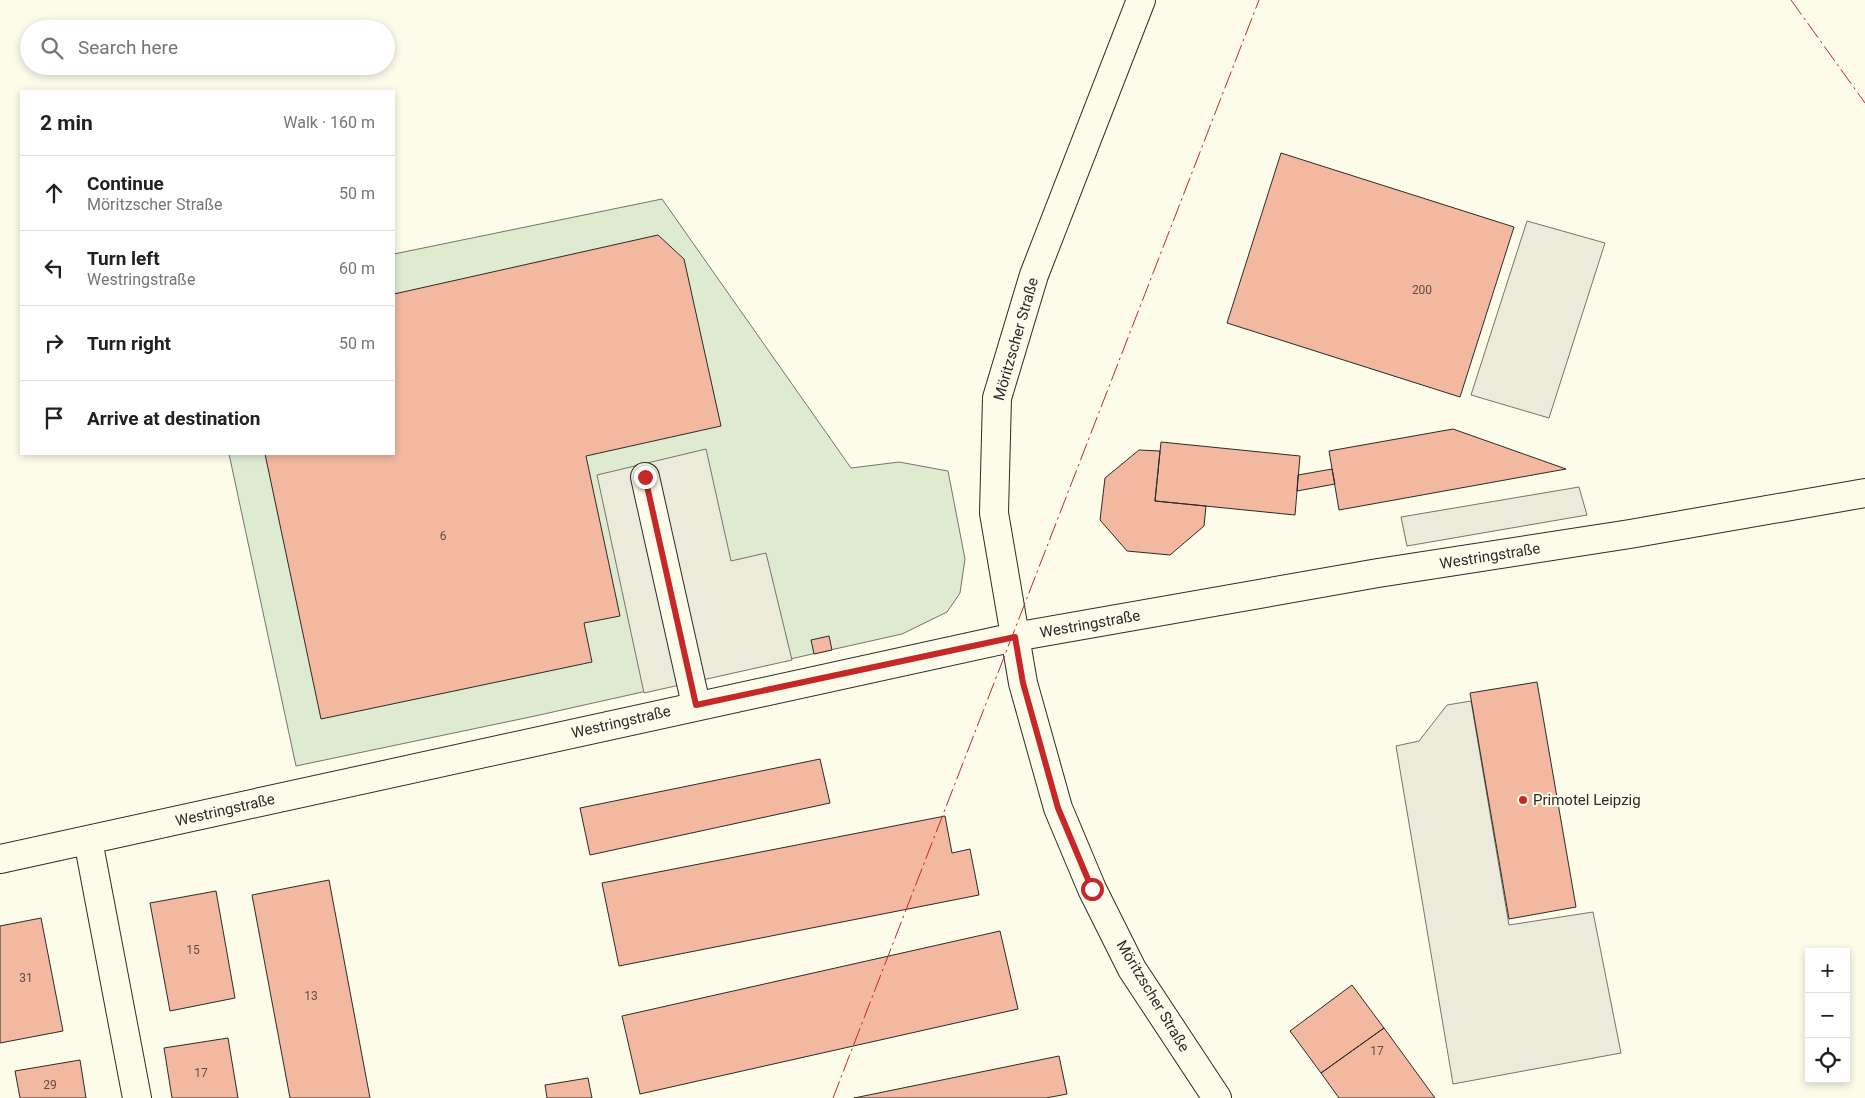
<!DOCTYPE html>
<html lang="en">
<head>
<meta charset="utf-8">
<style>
	:root { --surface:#fff; --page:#f2f2f2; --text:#202124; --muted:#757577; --line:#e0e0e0 }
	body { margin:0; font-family:Roboto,sans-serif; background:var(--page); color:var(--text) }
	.controls { position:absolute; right:15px; bottom:15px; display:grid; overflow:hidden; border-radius:0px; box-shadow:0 2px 8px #0003 }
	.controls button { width:45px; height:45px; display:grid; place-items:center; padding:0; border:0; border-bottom:1px solid var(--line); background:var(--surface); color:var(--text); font:25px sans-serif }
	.stop { position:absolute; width:15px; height:15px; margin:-11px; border:4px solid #c62828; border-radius:50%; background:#fff }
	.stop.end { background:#c62828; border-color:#fff; box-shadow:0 1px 5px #0008 }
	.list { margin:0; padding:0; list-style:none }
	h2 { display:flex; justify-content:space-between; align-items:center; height:65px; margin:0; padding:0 20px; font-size:21px }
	h2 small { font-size:16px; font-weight:400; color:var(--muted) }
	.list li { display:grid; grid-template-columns:32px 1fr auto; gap:15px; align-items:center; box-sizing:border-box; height:75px; padding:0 20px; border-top:1px solid var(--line) }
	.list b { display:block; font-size:19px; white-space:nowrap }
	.list p { margin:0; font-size:16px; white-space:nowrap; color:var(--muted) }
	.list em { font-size:16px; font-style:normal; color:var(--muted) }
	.icon { flex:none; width:28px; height:28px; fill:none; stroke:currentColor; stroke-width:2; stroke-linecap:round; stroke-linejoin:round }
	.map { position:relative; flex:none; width:1865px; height:1098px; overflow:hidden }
	.search { position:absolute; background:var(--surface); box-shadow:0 2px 8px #0003; left:20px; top:20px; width:375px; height:55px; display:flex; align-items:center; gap:12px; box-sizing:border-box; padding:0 18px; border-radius:28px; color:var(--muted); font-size:19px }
	.panel { position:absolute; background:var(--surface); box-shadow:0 2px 8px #0003; left:20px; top:90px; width:375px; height:365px; border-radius:0px }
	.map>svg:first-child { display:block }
</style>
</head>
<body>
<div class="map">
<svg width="1865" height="1098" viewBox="0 0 1865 1098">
	<rect width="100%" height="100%" fill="#fdfbea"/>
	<path fill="#deebd1" stroke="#74746e" d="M662,199l189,269 48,-6 49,9 17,88 -5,34 -13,19 -45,22 -367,82 -239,50 -67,-312h165v-200z"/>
	<path fill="#eceadb" stroke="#74746e" d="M1527,221l78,22 -56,175 -78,-23z
		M706,449l25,112 35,-8 26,107 -148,33 -47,-218z
		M1579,487l8,28 -180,31 -6,-29z
		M1471,701l38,224 84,-13 28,141 -168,31 -57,-338 23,-5 28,-36z"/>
	<path fill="#f2b8a0" stroke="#2b2b2b" d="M1281,153l233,74 -54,170 -233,-74z
		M658,235l26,24 37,167 -135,30 34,160 -36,7 8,39 -271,57 -56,-265h129v-160z
		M1453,429l113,40 -227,41 -10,-59z
		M1161,442l139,14 -5,59 -140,-14z
		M1139,450l21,1 -5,50 51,5 -2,20 -34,29 -43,-4 -27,-31 5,-42z
		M1332,469l3,15 -38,7 1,-16z
		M829,636l3,14 -18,4 -3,-14z
		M1537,682l39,225 -67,12 -39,-226z
		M820,759l10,44 -240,52 -10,-47z
		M945,816l7,37 18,-4 9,46 -360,71 -17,-83z
		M329,880l41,218h-80l-38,-203z
		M216,891l19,107 -65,13 -20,-108z
		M41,918l22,113 -63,12v-117z
		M1000,931l18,78 -378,85 -18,-78z
		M1352,985l32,43 -63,45 -31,-42z
		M1384,1028l51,70h-96l-18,-25z
		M228,1038l10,60h-66l-8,-50z
		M1059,1056l8,38 -21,4h-192z
		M80,1060l6,38h-66l-5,-27z
		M588,1078l4,20h-45l-2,-13z"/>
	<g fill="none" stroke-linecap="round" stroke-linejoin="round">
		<defs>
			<path id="minor" d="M1141,0l-107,275 -37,123 -3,115 29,170 35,125 34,81 40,80 85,129
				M645,477l51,228
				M88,840l49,258
				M0,859l1015,-222 363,-64 252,-39 235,-41"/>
		</defs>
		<use href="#minor" stroke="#2b2b2b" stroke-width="30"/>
		<use href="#minor" stroke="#fdfbea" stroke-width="28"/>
		<path stroke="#c62828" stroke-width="1" stroke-dasharray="18 4 2.5 4" stroke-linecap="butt" d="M1791,0l74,103
			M833,1098l426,-1098"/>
	</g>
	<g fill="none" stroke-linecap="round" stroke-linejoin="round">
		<path stroke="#c62828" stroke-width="6" d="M645,477l51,228 319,-68 8,46 35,125 34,81"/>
	</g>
	<circle fill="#c62828" stroke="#fdfbea" stroke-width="2" cx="1523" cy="800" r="5"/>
	<g text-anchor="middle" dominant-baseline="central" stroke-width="4" stroke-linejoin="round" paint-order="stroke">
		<g font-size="12" fill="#5d4e48">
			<text x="1422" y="290">200</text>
			<text x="443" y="536">6</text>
			<text x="193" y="950">15</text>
			<text x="26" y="978">31</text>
			<text x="311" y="996">13</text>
			<text x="1377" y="1051">17</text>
			<text x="201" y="1073">17</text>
			<text x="50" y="1085">29</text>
		</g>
		<g font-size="15" fill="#2b2b2b" stroke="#fdfbea">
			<text transform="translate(1016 339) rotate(-74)">Möritzscher Straße</text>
			<text transform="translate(1490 556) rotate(-9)">Westringstraße</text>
			<text transform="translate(1090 624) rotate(-10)">Westringstraße</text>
			<text transform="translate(621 722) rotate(-13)">Westringstraße</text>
			<text transform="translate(225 810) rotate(-13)">Westringstraße</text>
			<text transform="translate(1153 996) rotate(59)">Möritzscher Straße</text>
		</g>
		<g font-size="15" fill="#2b2b2b" stroke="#fdfbea" text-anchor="start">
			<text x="1533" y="800">Primotel Leipzig</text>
		</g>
	</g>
</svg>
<div class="controls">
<button>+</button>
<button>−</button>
<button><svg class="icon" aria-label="locate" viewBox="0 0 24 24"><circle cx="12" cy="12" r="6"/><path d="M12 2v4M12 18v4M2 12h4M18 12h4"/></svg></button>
</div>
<div class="stop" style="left:1092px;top:889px"></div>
<div class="stop end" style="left:645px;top:477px"></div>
<div class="search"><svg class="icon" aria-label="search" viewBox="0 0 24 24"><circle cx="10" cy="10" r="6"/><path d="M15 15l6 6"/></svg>Search here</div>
<section class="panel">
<h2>2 min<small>Walk · 160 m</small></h2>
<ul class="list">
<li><svg class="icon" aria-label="ahead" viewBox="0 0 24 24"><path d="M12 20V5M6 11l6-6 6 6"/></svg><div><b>Continue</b><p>Möritzscher Straße</p></div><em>50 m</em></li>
<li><svg class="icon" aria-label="left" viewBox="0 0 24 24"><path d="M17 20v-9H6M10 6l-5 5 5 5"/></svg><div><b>Turn left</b><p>Westringstraße</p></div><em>60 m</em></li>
<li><svg class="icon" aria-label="right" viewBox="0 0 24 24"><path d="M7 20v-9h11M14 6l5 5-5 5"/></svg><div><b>Turn right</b></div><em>50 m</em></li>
<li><svg class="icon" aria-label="arrive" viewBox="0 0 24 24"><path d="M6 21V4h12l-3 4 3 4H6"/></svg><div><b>Arrive at destination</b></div></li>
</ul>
</section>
</div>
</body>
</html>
